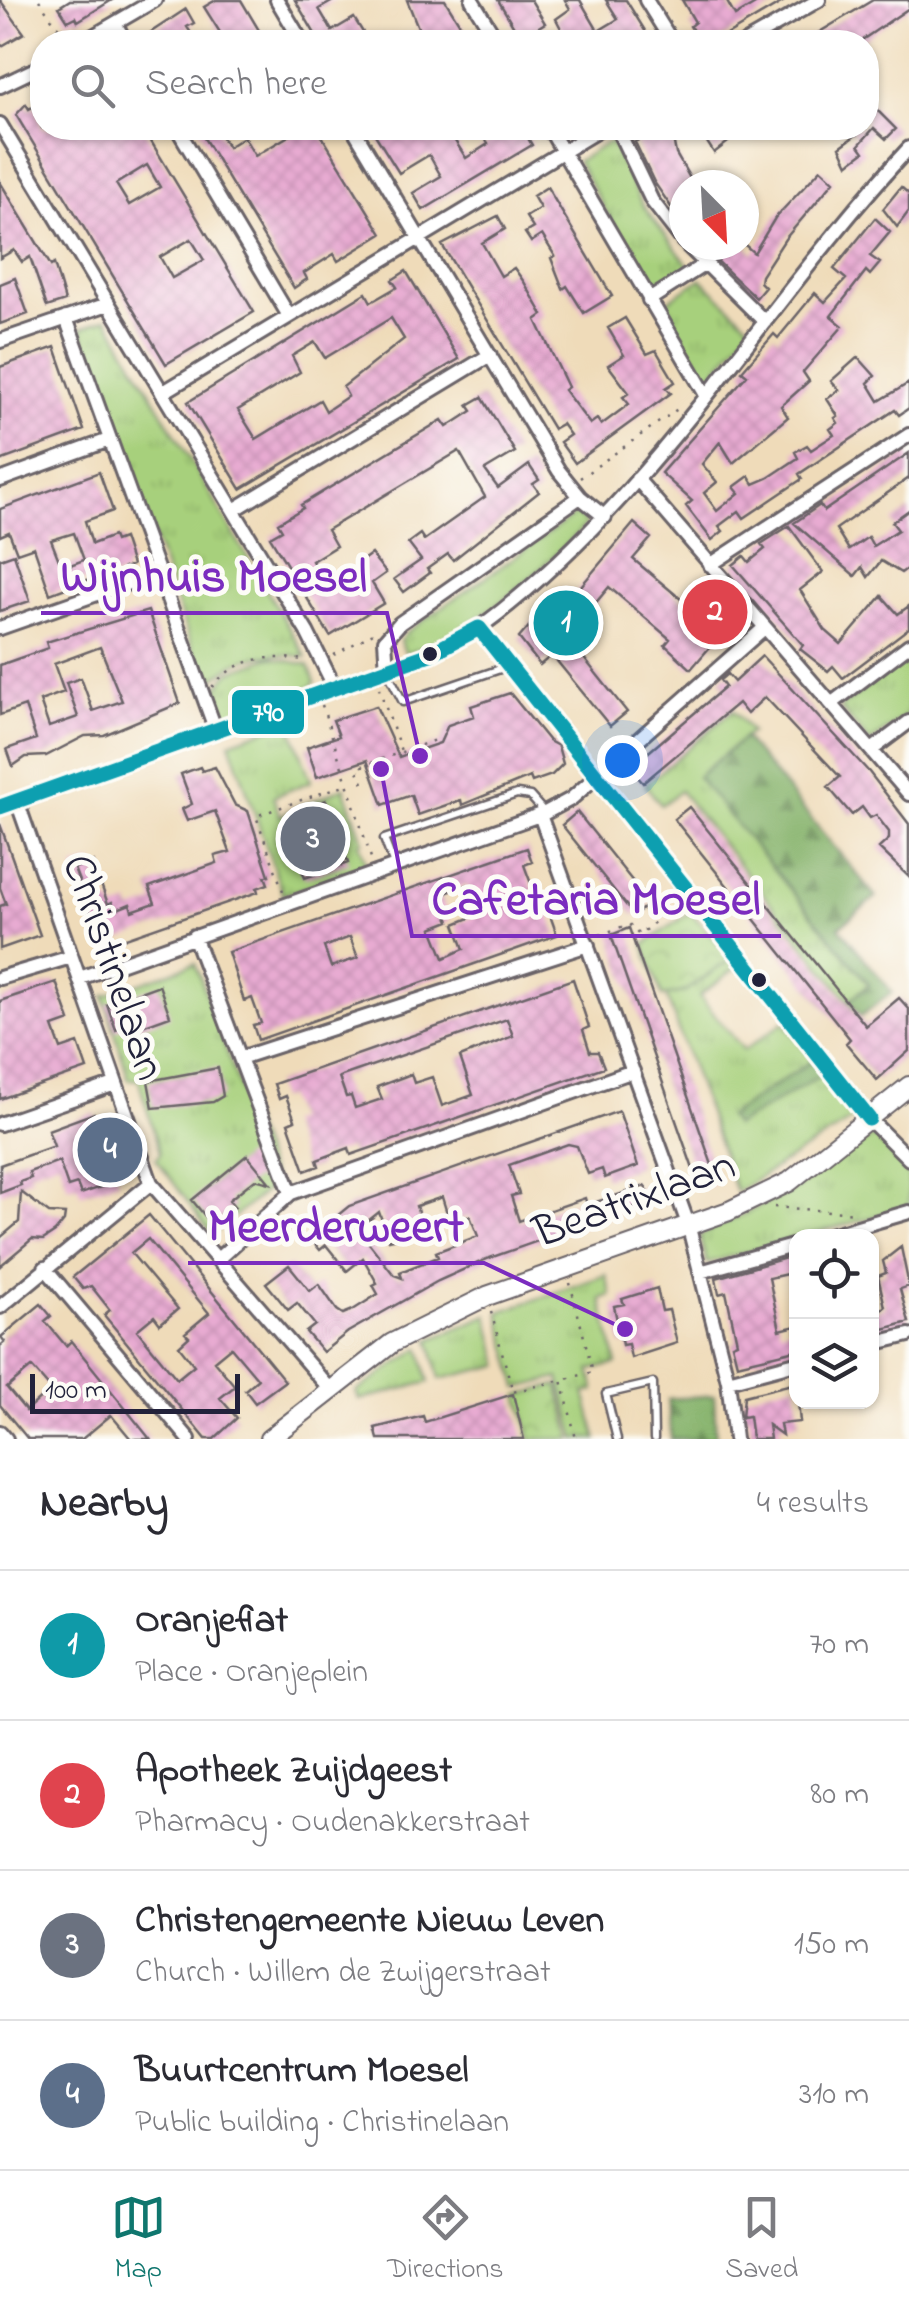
<!DOCTYPE html>
<html lang="en">
<head>
<meta charset="utf-8">
<style>
	:root { --surface:#fff; --page:#f2f2f3; --text:#2b2b33; --muted:#7c7c81; --line:#e1e1e2; --accent:#0f766e }
	body { margin:0; font-family:"Indie Flower",sans-serif; background:var(--page); color:var(--text) }
	.controls { position:absolute; right:30px; bottom:30px; display:grid; overflow:hidden; border-radius:20px; box-shadow:0 2px 8px #0004 }
	.controls button { width:90px; height:90px; display:grid; place-items:center; padding:0; border:0; border-bottom:2px solid var(--line); background:var(--surface); color:var(--text); font:50px sans-serif }
	.compass { position:absolute; left:669px; top:170px; width:90px; height:90px; border-radius:50%; background:var(--surface); box-shadow:0 2px 8px #0004; rotate:156deg }
	.scale { position:absolute; left:30px; bottom:25px; width:210px; box-sizing:border-box; padding-left:10px; border:5px solid #22223b; border-top:0; font-size:28px; line-height:35px; white-space:nowrap; color:#22223b; -webkit-text-stroke:8px #fdfcf7; paint-order:stroke }
	.you { position:absolute; left:622px; top:760px; width:35px; height:35px; margin:-25px; border:8px solid #fff; border-radius:50%; background:#1a73e8; box-shadow:0 0 0 15px #1a73e833 }
	.badge { display:grid; place-items:center; width:65px; height:65px; border-radius:50%; background:var(--accent); color:#fff; font-size:32px; font-weight:700 }
	.pin { position:absolute; translate:-50% -50%; border:5px solid #fff; box-shadow:0 2px 10px #0006 }
	.list { margin:0; padding:0; list-style:none }
	h2 { display:flex; justify-content:space-between; align-items:center; height:130px; margin:0; padding:0 40px; font-size:42px }
	h2 small { font-size:32px; font-weight:400; color:var(--muted) }
	.list li { display:grid; grid-template-columns:65px 1fr auto; gap:30px; align-items:center; box-sizing:border-box; height:150px; padding:0 40px; border-top:2px solid var(--line) }
	.list b { display:block; font-size:38px; white-space:nowrap }
	.list p { margin:0; font-size:32px; white-space:nowrap; color:var(--muted) }
	.list em { font-size:32px; font-style:normal; color:var(--muted) }
	.icon { flex:none; width:55px; height:55px; fill:none; stroke:currentColor; stroke-width:2; stroke-linecap:round; stroke-linejoin:round }
	.map { position:relative; flex:none; width:909px; height:1439px; overflow:hidden }
	.search { position:absolute; background:var(--surface); box-shadow:0 2px 8px #0004; left:30px; right:30px; top:30px; height:110px; display:flex; align-items:center; gap:25px; box-sizing:border-box; padding:0 35px; border-radius:40px; color:var(--muted); font-size:38px }
	.sheet { height:730px; background:var(--surface) }
	nav { display:flex; justify-content:space-around; align-items:center; box-sizing:border-box; height:140px; border-top:2px solid var(--line); background:var(--surface); font-size:28px; color:var(--muted) }
	nav a { display:grid; justify-items:center; gap:5px }
	nav .on { color:var(--accent) }
	.map>svg:first-child { display:block }
</style>
</head>
<body>
<div class="map">
<svg width="909" height="1439" viewBox="0 0 909 1439">
	<defs>
		<pattern id="grass-tufts" width="24" height="20" patternUnits="userSpaceOnUse" patternTransform="scale(2.5)"><rect width="24" height="20" fill="#a7d07b"/><path d="M3 7l-1-3M5 7V3M7 7l1-3M15 17l-1-3M17 17v-4M19 17l1-3" fill="none" stroke="#8fb26b"/></pattern>
		<pattern id="forest-firs" width="22" height="20" patternUnits="userSpaceOnUse" patternTransform="scale(2.5)"><rect width="22" height="20" fill="#85b26b"/><path d="M5 1l3.5 6h-7zM16 11l3.5 6h-7z" fill="#6c9059"/></pattern>
		<pattern id="park-crowns" width="20" height="18" patternUnits="userSpaceOnUse" patternTransform="scale(2.5)"><rect width="20" height="18" fill="#a7d07b"/><path d="M2 6a3 3 0 1 1 6 0M12 15a3 3 0 1 1 6 0" fill="none" stroke="#8fb26b"/></pattern>
		<pattern id="building-cross-hatch" width="8" height="8" patternUnits="userSpaceOnUse" patternTransform="scale(2.5)"><rect width="8" height="8" fill="#e8abd2"/><path d="M0 0l8 8M0 8l8-8" fill="none" stroke="#c793b5"/></pattern>
	</defs>
	<rect width="100%" height="100%" fill="#fdfcf7"/>
	<filter id="ink" filterUnits="userSpaceOnUse"><feTurbulence type="fractalNoise" baseFrequency=".01" numOctaves="2"/><feDisplacementMap in="SourceGraphic" scale="20" xChannelSelector="R" yChannelSelector="G"/><feConvolveMatrix kernelMatrix="1 2 1 2 8 2 1 2 1" color-interpolation-filters="sRGB"/></filter>
	<filter id="wash" filterUnits="userSpaceOnUse"><feTurbulence type="fractalNoise" baseFrequency=".0048" numOctaves="4" result="noise"/><feDisplacementMap in="SourceGraphic" scale="40" xChannelSelector="R" yChannelSelector="G"/><feGaussianBlur stdDeviation="2.25" result="paint"/><feColorMatrix in="noise" values="0 0 0 0 0 0 0 0 0 0 0 0 0 0 0 0 0 1.4 0 .05"/><feComposite in="paint" operator="in"/></filter>
	<g filter="url(#wash)">
		<rect width="100%" height="100%" fill="#efdbb9"/>
		<path fill="url(#grass-tufts)" stroke="#64795b" stroke-width="2.5" d="M611,141l32,65 49,64 -38,24 -77,-133z
			M701,279l50,47 -42,53 -48,-74z
			M107,318l199,339c-41,-6 -71,-2 -100,30l-125,-358z
			M576,514l11,10c-55,56 -106,102 -181,130l-6,-13 7,-9z
			M909,655v58l-39,30 -30,-35z
			M270,657l39,8 6,17 -4,5 -92,31 -8,-23 17,-22z
			M733,710l18,22 -53,45 172,208 -21,16 -169,-210 -19,14 -16,-20z
			M289,721l22,60 -38,16 7,19 64,-29 19,54 -4,2 8,23 -84,29 -53,-153z
			M732,958l6,8 -39,30 45,54 40,-28 29,38 -85,57 6,9 90,-52 33,43 -121,75 -70,-197 18,-3z
			M195,963l79,221 -62,51 -56,-76 4,-6 -22,-74 -9,1 -25,-84z
			M874,1135l35,40v32l-202,56 -8,-27 98,-48z
			M606,1275l5,20 -10,4 16,65 -27,6 5,20 -10,3 12,46h-21l-17,-61 -41,10 -19,-76z
			M488,1315l12,50 -60,14 -10,-39z
			M420,1348l9,34 -70,18 -3,-8z"/>
		<path fill="url(#forest-firs)" stroke="#546a53" stroke-width="2.5" d="M744,738l132,159 -37,30 53,65 -31,24 -12,-15 20,-17 -172,-207z
			M813,1060l11,14 -89,52 -8,-9z
			M714,1395l2,44h-45l-3,-40z"/>
		<path fill="url(#park-crowns)" stroke="#64795b" stroke-width="2.5" d="M690,912l42,46 -48,34 -22,4 -18,-51z
			M558,1385l14,54h-41l-12,-44z"/>
		<g id="blocks">
			<path fill="url(#building-cross-hatch)" fill-rule="evenodd" d="M0,0l24,33 -24,14z
				M70,0h42l-34,21 -2,-4 -8,4 -9,-14z
				M216,0h25l25,42h-40l-22,-35z
				M295,0h40l-16,9 13,22 22,-13 15,24h-56l5,-3z
				M407,0h38l26,42h-63l13,-7z
				M498,0h33l14,23 -8,5 4,14h-18z
				M565,0h15l18,31 20,-12 -12,-19h20l26,42h-72l7,-4 -10,4 -4,-8 -7,4 -10,-19 14,-10z
				M682,0h44l9,16 27,-16h24l-71,42h-15l-10,-16 5,-4z
				M873,0h36v8l-50,34h-56z
				M186,9l8,14 -7,4 10,15h-61z
				M866,99l30,30 -10,10 -12,-11 -15,17 5,7 -16,12 -8,-17 16,-12 -9,-7h19z
				M26,104l3,5 7,-4 6,23h101l111,184 -88,52 -150,-249zM147,165l13,22 -31,18 -13,-21zM191,239l13,21 -32,18 -12,-21z
				M198,128h18l12,19 16,-10 11,19 47,-28h15l65,106 -44,27 -4,-7 -30,19 3,6 -13,9z
				M371,128l77,2 18,28 22,-14 -7,-13 6,-3h16l5,8 14,-8 10,17 -109,65 -10,-17 28,-17 -12,-21 -30,18z
				M659,128h32l-18,10 3,16 18,31h-10v41l-30,-44 -19,-40z
				M698,128h48l-32,25z
				M821,169l13,12 -49,58 -24,37 -1,6 5,5 -9,11 -44,-42 9,-11h24l9,8 21,-35z
				M0,182l51,84 3,-2 11,37 -18,6 -17,-50 -8,5 -8,-12 -14,8z
				M547,187l65,109 -28,17 -17,-27 -4,3 -12,-31 4,-2 -13,-21 -11,7 -6,-9 8,-5 -7,-11 14,-9 -7,-12z
				M901,187l8,7v17l-12,16 -14,-18z
				M498,216l7,13 -23,14 19,33 13,-8 10,14 19,33 -7,5 32,67 -4,3 26,34 7,-5 4,6 28,-21 -6,-7 6,-4 -21,-28 16,-10 -16,-27 17,-10 22,36 9,-4 19,32 -9,6 5,5 -96,70 -15,-21 10,-7 -8,-11 -9,5 -111,-184z
				M875,218l15,14 -20,24 10,7 -10,12 -4,-4 -35,45 12,10 -40,46 6,9 -28,25 7,11 -55,46 -13,-21 -18,22 15,18 -13,11 13,18 22,-18 -5,-6 15,-11 5,8 14,-6 30,-20 -3,-6 12,-7 4,5 23,-15 -4,-6 8,-6 -3,-5 3,-2 -11,-17 12,-9 -8,-9 27,-24 17,19 -7,7 11,18 30,-18v25l-10,7 -4,-5 -96,64 3,5 -58,39 -5,-7 -20,15 4,5 -11,9 -26,-34 6,-5 -31,-28 86,-98 -5,-4 32,-37 4,4 37,-45 10,9 21,-23 -12,-10z
				M406,271l53,88 -218,130 -53,-87 178,-109 5,9 26,-15 -5,-7zM391,318l13,21 -61,48 5,9 -22,15 -6,-11 -64,39 -18,-29 62,-38 -8,-16 23,-14 10,16z
				M15,278l13,36 -28,10v-40z
				M55,347l29,83 -84,31v-94z
				M482,397l33,55 -30,18 13,18 31,-23 10,15 -6,4 6,8 -86,68 -5,-6 -21,15 3,4 -26,19 -10,-13 27,-19 -13,-17 12,-9 4,6 61,-43 -26,-46 -132,79 9,16 -24,15 16,27 34,-19 -2,-7 11,-8 15,19 -14,10 12,20 -54,33 -60,-99 12,-7 -4,-7 25,-15 -2,-3 141,-85 5,7 25,-16 -4,-6z
				M909,453v25l-73,51 13,21 19,-13 5,9 25,-16 -6,-8 17,-12v57l-8,6 -20,-12 -13,16 -6,-10 -7,9 -61,-53 26,-18 4,6z
				M99,472l14,39 -28,10 7,23 21,-8 2,5 8,-3 9,27 -8,3 2,5 -34,12 -2,-6 -40,15 -16,-47 -17,6 -8,-21 -9,4v-27zM74,533l10,27 -22,8 -11,-28z
				M634,523l17,15 -18,21 67,56 12,-14 22,18 -43,50 -26,-24 5,-6 -61,-52 -42,50 60,75 -17,14 -58,-71 -12,10 -21,-27 20,-23 10,9z
				M789,526l34,46 -23,18 25,40 16,14 41,-48 16,18 11,-8v22l-66,50 -10,-12 -5,5 -28,-22 3,-4 -70,-80 11,-9 5,6 16,-13 -4,-5z
				M14,554l16,47 -30,10v-52z
				M148,611l32,92 -76,32 -19,1 -39,20 -20,1 -13,9 -6,-17 29,-10 -11,-33 -25,9v-50l48,-17 -2,-6zM100,647l22,54 -29,10 -12,-33 -15,5 12,34 -29,10 -9,-26 24,-9 -10,-28z
				M762,656l107,116 40,52v53l-30,-29 10,-9v-7l-13,-17 -6,3 -8,-11 -10,8 -24,-28 12,-10 -75,-80 -18,17 -9,-11 -95,80 -13,-15 95,-81 -5,-7 7,-6 7,8z
				M510,693l39,48 9,5 5,18 -11,11 -20,7 -2,-5 -68,28 -1,-5 -43,15 -7,-20 -28,10 -16,-45 -50,17 -10,-30 32,-11 -6,-16 43,-14 23,51 41,-14 8,-18 26,-9 -3,-10z
				M200,767l2,4 13,-4 20,38 13,6 21,64 -4,1 3,8 -11,4 1,4 -155,54 -29,-78 19,-6 15,42 4,-2 3,8 15,-6 2,7 23,-8 -6,-16 68,-24 -2,-7 15,-4 -15,-41 -28,10 -5,-12 10,-5 -11,-30z
				M326,800l22,63 -43,15 -22,-50 23,-9 -1,-5 7,-2 -2,-6z
				M689,807l177,219 33,-28 10,11v42l-32,29 -31,-37 4,-4 -176,-220z
				M577,812l73,91 -16,12 -72,-90z
				M0,824l40,111 -40,14v-43l6,-2 -6,-16z
				M527,848l5,14 -8,3 9,24 7,-2 17,48 -299,105 -5,-15 8,-2 -9,-25 -8,3 -16,-49zM467,885l10,30 -22,9 9,25 -20,9 -12,-30 18,-7 -10,-26zM350,937l8,21 -27,9 -7,-20z
				M629,928l89,254 -18,7 -89,-254z
				M573,979l16,48 -6,3 7,22h8l6,15 -253,88 -2,-7 -32,12 2,6 -14,5 -17,-48 7,-3 -9,-24 -7,3 -5,-15zM507,1019l6,17 -53,21 13,38 -31,11 -10,-29 -18,6 -3,-9 -34,13 5,12 -27,9 -4,-12 -5,1 -7,-20z
				M56,982l14,39 -17,6 8,22 17,-6 9,26 -87,30v-98z
				M159,985l11,31 -36,13 -2,-5 -16,6 -9,-26z
				M218,1068l5,28 -10,6 -60,6 -5,-27z
				M619,1111l19,55 -33,12 -3,-9 -14,5 -11,-28 -9,-2 -59,21 10,29 -8,2 8,25 66,-23 2,7 58,-19 6,15 -164,58 -49,22 -90,51 -25,20 -17,-20 9,-7 -18,-22 -9,7 -22,-27 23,-18 21,26 9,-7 18,26 6,4 10,-4 25,-16 -5,-9 4,-2 -14,-25 -16,13 -21,-26 -6,5 -10,-12 39,-32zM442,1197l8,26 20,-7 8,20 -42,16 2,5 -38,15 2,6 -8,-3 -36,-46 21,-17 10,28 35,-8 -8,-26z
				M94,1113l9,26 7,-3 7,18 -7,3 8,24 -37,13 -4,-10 -9,3 -9,-26 -30,11 2,6 -11,4 1,3 -21,8v-28l54,-19 -6,-16z
				M247,1155l23,28 -15,-4 -26,21 6,7 -22,19 -21,-26z
				M21,1192l28,21 16,1 -1,7 -9,11 -12,8 -11,-1 -32,27v-28l19,-16z
				M149,1215l136,166 -30,22 -10,-13 13,-11 -27,-32 -17,14 21,25 -15,12 17,20 -23,21h-8l-102,-124 6,-5 -19,-24 -8,3 -10,-12zM148,1239l61,74 -24,20 4,4 -10,9 15,19 -17,14 -40,-49 17,-14 6,8 18,-15 -47,-56z
				M901,1247l8,39 -9,3 9,33 -37,10v-19l13,-6 -7,-31 8,-3 -3,-12z
				M793,1256l3,16 -27,6 11,52 16,-4v24l-59,14 -5,-20 5,-2 -11,-50 -7,2 -3,-16z
				M657,1288l5,23 7,-1 8,33 -46,15 -3,-14 -6,1 -8,-39 10,-2 -2,-5z
				M41,1304l10,12 -6,5 21,25 5,-5 79,98h-19l-20,-24 -29,24h-54l-28,-34v-59l5,-4 -4,-5zM32,1367l19,22 -25,22 -19,-23z
				M796,1383l4,39 -20,2 2,11 -14,-10 2,14h-18l-3,-23 -7,1 2,-21z
				M513,1394l11,45h-146l-3,-11 48,-12 2,6z"/>
		</g>
	</g>
	<g filter="url(#ink)">
		<use href="#blocks" fill-opacity="0" stroke="#6a6367" stroke-width="2.5"/>
		<g fill="none" stroke-linecap="round" stroke-linejoin="round">
			<defs>
				<path id="service" d="M387,671l16,31 106,-36
					M394,865l-10,-26 133,-45 13,2 15,17
					M617,1439l-11,-45 47,-11 1,56"/>
				<path id="minor" d="M277,0l25,42
					M472,0l26,42
					M646,0l26,42
					M115,24l11,18
					M83,42l72,-42
					M746,42l73,-42
					M0,86l42,-20
					M0,124l307,508 28,56
					M177,128l112,188
					M353,128l206,343 21,26 25,20
					M549,128l157,267
					M617,128l35,73 32,41
					M687,245l78,77
					M649,300l56,-36
					M66,318l150,413
					M0,341l108,-37
					M162,393l440,-265
					M637,479l272,315
					M0,480l109,-40
					M234,510l256,-155
					M710,565l199,-130
					M0,628l157,-55
					M479,628c175,-128 283,-323 430,-480
					M387,670l-2,-30 15,-17 180,-126
					M831,704l78,-59
					M873,749l36,-27
					M17,801l134,382 179,206
					M0,807l430,-153 49,-26 390,491 40,40
					M540,815l148,409 40,157 7,58
					M194,936l97,257
					M0,978l71,-21
					M80,978l465,-165 26,-14 192,-170
					M240,1058l348,-113
					M0,1124l115,-40
					M827,1236l82,-24
					M219,1258l72,-65 342,-122
					M45,1268l144,171
					M700,1272l96,-27
					M0,1307l151,-124
					M872,1344l37,-9
					M728,1381l68,-18
					M0,1432l6,7"/>
				<path id="tertiary" d="M269,1439l123,-96 95,-47 242,-85 60,-29 120,-96"/>
			</defs>
			<use href="#service" stroke="#6a6367" stroke-width="11"/>
			<use href="#minor" stroke="#6a6367" stroke-width="18"/>
			<use href="#tertiary" stroke="#6a6367" stroke-width="22"/>
			<path stroke="#6a6367" stroke-width="2.5" stroke-dasharray="2.5 8" stroke-linecap="butt" d="M39,0l29,42
				M580,478l99,-70
				M334,655l41,-23
				M212,687c25,-30 55,-32 91,-27
				M379,688l22,63
				M322,705l49,153
				M363,783l-6,-15 78,-28
				M283,891l-27,-75 88,-31
				M600,935l29,-11 10,11 40,-33
				M774,1207l82,6
				M570,1283l23,89 -31,8 14,59
				M491,1312l22,80 48,-12"/>
			<use href="#service" stroke="#fff" stroke-width="6"/>
			<use href="#minor" stroke="#fff" stroke-width="12"/>
			<use href="#tertiary" stroke="#fff" stroke-width="18"/>
			<defs>
				<path id="bus-1" d="M0,807l430,-153 49,-26 390,491"/>
			</defs>
			<use href="#bus-1" stroke="#fdfcf7" stroke-width="22"/>
			<use href="#bus-1" stroke="#079fb0" stroke-width="15"/>
		</g>
	</g>
	<g fill="#22223b" stroke="#fdfcf7" stroke-width="4">
		<circle cx="430" cy="654" r="9"/>
		<circle cx="759" cy="980" r="9"/>
	</g>
	<g text-anchor="middle" dominant-baseline="central" stroke-width="10" stroke-linejoin="round" paint-order="stroke">
		<g font-size="45" fill="#22223b" stroke="#fdfcf7">
			<text transform="translate(112 968) rotate(71)">Christinelaan</text>
			<text transform="translate(635 1201) rotate(-20)">Beatrixlaan</text>
		</g>
	</g>
	<path fill="none" stroke="#7b2cbf" stroke-width="4" d="M420 756L387 613H41M381 769L412 936H781M625 1329L484 1263H188"/>
	<g fill="#7b2cbf" stroke="#fdfcf7" stroke-width="4">
		<circle cx="420" cy="756" r="10"/>
		<circle cx="381" cy="769" r="10"/>
		<circle cx="625" cy="1329" r="10"/>
	</g>
	<g font-size="48" text-anchor="middle" font-weight="bold" fill="#7b2cbf" stroke="#fdfcf7" stroke-width="10" stroke-linejoin="round" paint-order="stroke">
		<text x="214" y="591">Wijnhuis Moesel</text>
		<text x="596" y="914">Cafetaria Moesel</text>
		<text x="336" y="1241">Meerderweert</text>
	</g>
	<rect stroke="#fdfcf7" stroke-width="4" x="230" y="688" width="76" height="48" rx="10" fill="#079fb0"/>
	<g font-size="28" text-anchor="middle" font-weight="bold" fill="#fff">
		<text x="268" y="721">790</text>
	</g>
</svg>
<div class="controls">
<button><svg class="icon" aria-label="locate" viewBox="0 0 24 24"><circle cx="12" cy="12" r="6"/><path d="M12 2v4M12 18v4M2 12h4M18 12h4"/></svg></button>
<button><svg class="icon" aria-label="layers" viewBox="0 0 24 24"><path d="M12 4l9 5-9 5-9-5zM3 14l9 5 9-5"/></svg></button>
</div>
<svg class="compass" viewBox="-18 -18 36 36"><path d="M0-13l5 13h-10z" fill="#e53935"/><path d="M0 13l5-13h-10z" fill="#7c7c81"/></svg>
<div class="scale">100 m</div>
<div class="you"></div>
<div class="pin badge" style="left:566px;top:623px;background:#0f9aa8">1</div>
<div class="pin badge" style="left:715px;top:612px;background:#e0444e">2</div>
<div class="pin badge" style="left:313px;top:839px;background:#6b7280">3</div>
<div class="pin badge" style="left:110px;top:1150px;background:#5c6f8a">4</div>
<div class="search"><svg class="icon" aria-label="search" viewBox="0 0 24 24"><circle cx="10" cy="10" r="6"/><path d="M15 15l6 6"/></svg>Search here</div>
</div>
<section class="sheet">
<h2>Nearby<small>4 results</small></h2>
<ul class="list">
<li><span class="badge" style="background:#0f9aa8">1</span><div><b>Oranjeflat</b><p>Place · Oranjeplein</p></div><em>70 m</em></li>
<li><span class="badge" style="background:#e0444e">2</span><div><b>Apotheek Zuijdgeest</b><p>Pharmacy · Oudenakkerstraat</p></div><em>80 m</em></li>
<li><span class="badge" style="background:#6b7280">3</span><div><b>Christengemeente Nieuw Leven</b><p>Church · Willem de Zwijgerstraat</p></div><em>150 m</em></li>
<li><span class="badge" style="background:#5c6f8a">4</span><div><b>Buurtcentrum Moesel</b><p>Public building · Christinelaan</p></div><em>310 m</em></li>
</ul>
</section>
<nav>
<a class="on"><svg class="icon" aria-label="map" viewBox="0 0 24 24"><path d="M3 6l6-2 6 2 6-2v14l-6 2-6-2-6 2zM9 4v14M15 6v14"/></svg>Map</a>
<a><svg class="icon" aria-label="directions" viewBox="0 0 24 24"><path d="M12 3l9 9-9 9-9-9zM9 14v-3h6M13 9l2 2-2 2"/></svg>Directions</a>
<a><svg class="icon" aria-label="saved" viewBox="0 0 24 24"><path d="M7 4h10v16l-5-4-5 4z"/></svg>Saved</a>
</nav>
</body>
</html>
